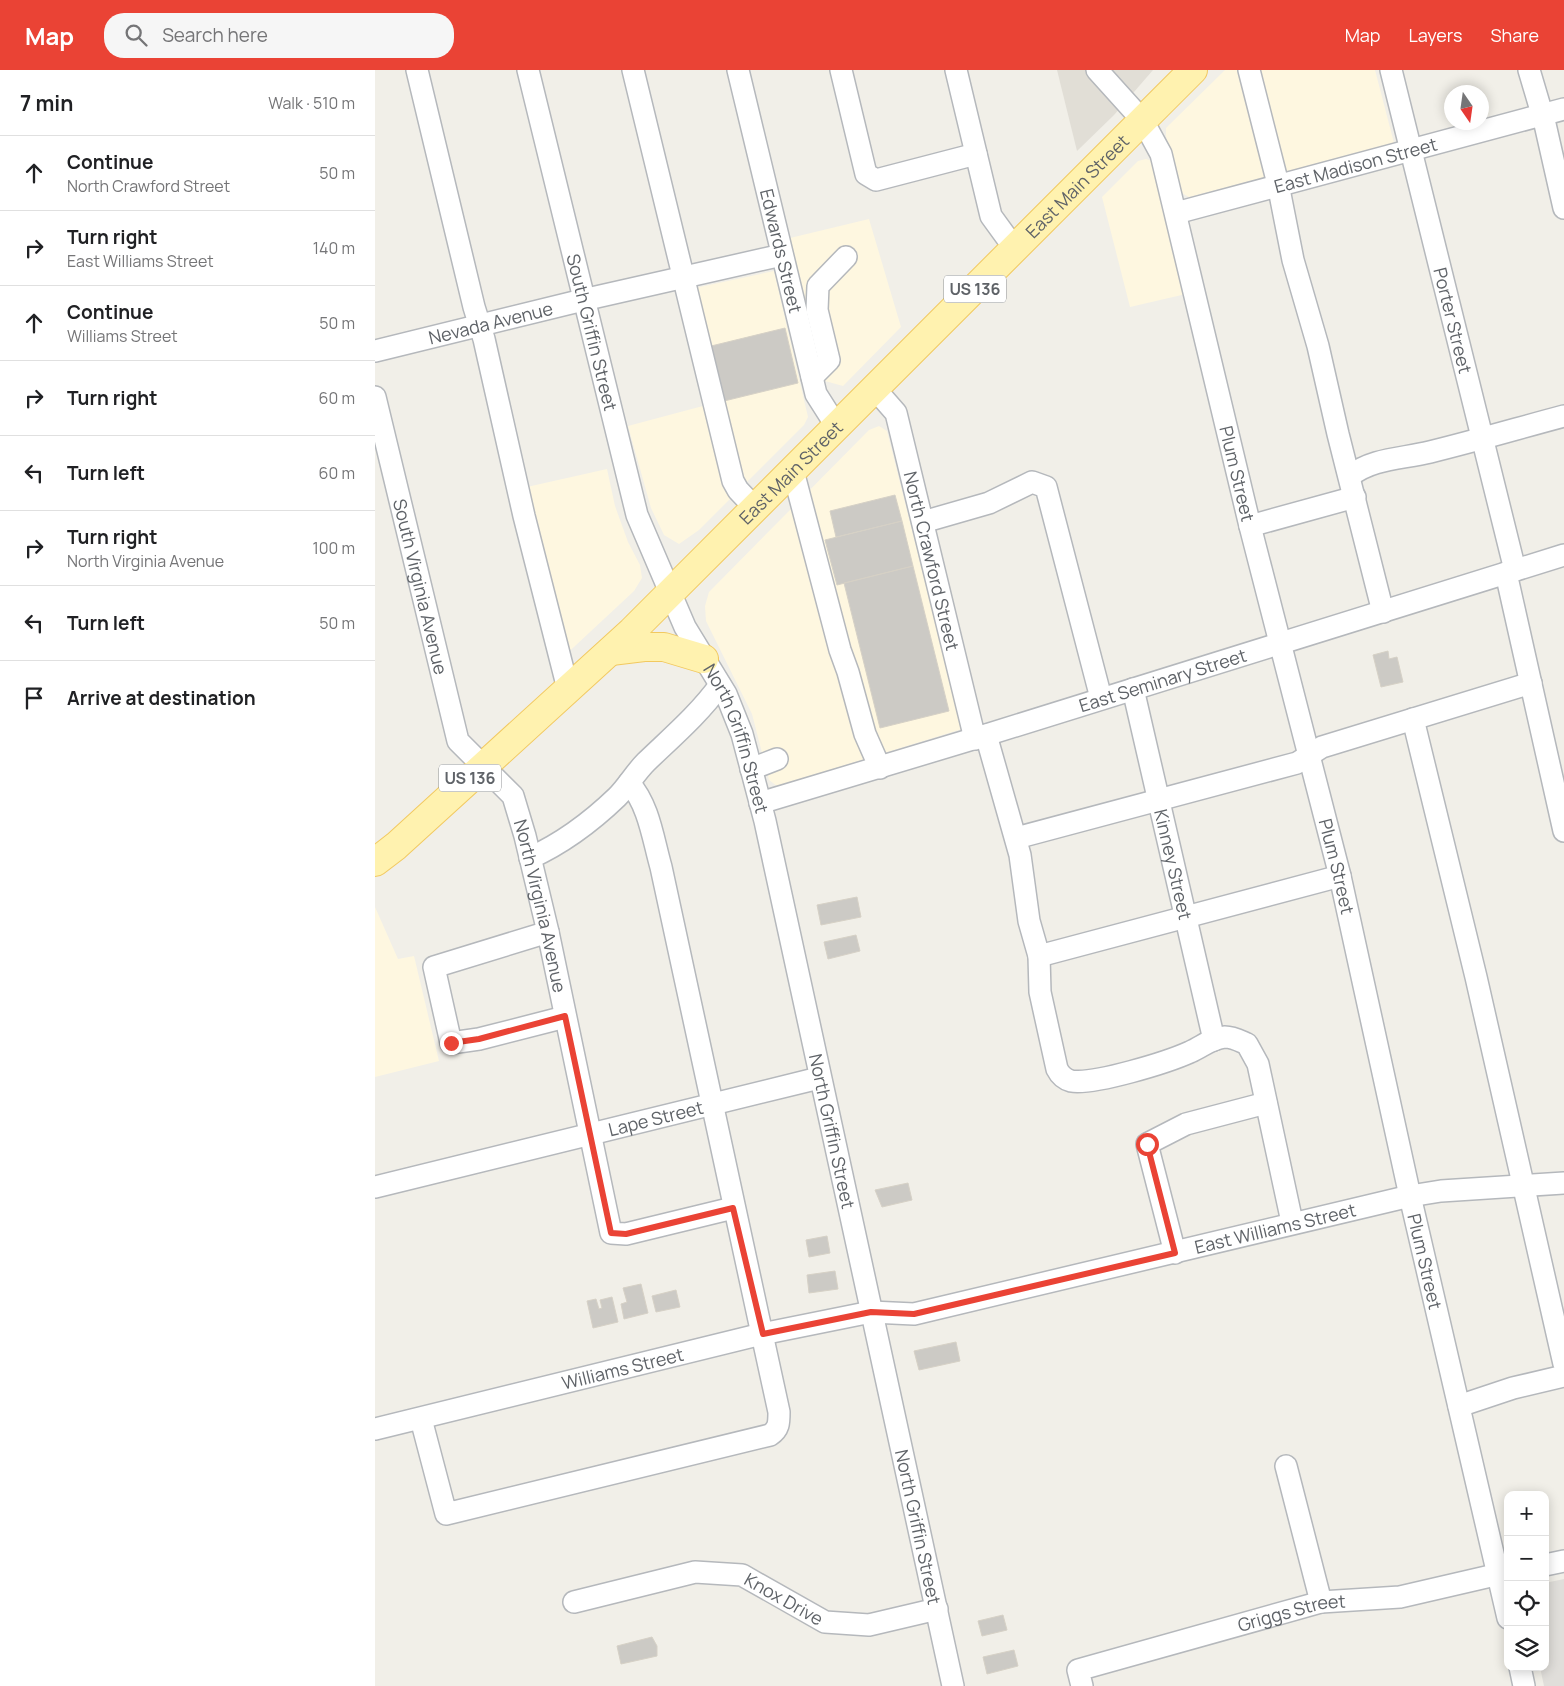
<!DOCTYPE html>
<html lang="en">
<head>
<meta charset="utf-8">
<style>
	:root { --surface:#fff; --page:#f6f6f6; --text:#202124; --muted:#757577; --line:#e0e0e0; --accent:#ea4335 }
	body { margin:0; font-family:Manrope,sans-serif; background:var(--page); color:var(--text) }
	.controls { position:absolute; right:15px; bottom:15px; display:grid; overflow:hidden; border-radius:10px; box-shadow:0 2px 12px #0003 }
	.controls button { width:45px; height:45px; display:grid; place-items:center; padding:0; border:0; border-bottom:1px solid var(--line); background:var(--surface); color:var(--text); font:25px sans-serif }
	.compass { position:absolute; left:1069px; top:15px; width:45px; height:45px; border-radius:50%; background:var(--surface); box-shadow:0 2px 12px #0003; rotate:167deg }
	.stop { position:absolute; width:15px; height:15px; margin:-11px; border:4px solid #ea4335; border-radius:50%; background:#fff }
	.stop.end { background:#ea4335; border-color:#fff; box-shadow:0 1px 5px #0008 }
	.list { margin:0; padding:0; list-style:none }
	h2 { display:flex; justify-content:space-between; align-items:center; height:65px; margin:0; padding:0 20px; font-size:21px }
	h2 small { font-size:16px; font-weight:400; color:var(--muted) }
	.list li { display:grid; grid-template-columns:32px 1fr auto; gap:15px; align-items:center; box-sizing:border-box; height:75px; padding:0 20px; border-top:1px solid var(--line) }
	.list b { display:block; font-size:19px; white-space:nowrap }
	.list p { margin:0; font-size:16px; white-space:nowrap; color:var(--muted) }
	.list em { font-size:16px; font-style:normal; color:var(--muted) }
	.icon { flex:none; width:28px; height:28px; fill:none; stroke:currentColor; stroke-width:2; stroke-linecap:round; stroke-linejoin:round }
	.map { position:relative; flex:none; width:1189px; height:1616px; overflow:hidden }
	header { display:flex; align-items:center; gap:30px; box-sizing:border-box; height:70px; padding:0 25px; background:var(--accent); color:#fff }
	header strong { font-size:24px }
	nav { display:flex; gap:28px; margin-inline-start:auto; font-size:18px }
	.search { width:350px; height:45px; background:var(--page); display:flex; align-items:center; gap:12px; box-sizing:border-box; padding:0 18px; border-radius:20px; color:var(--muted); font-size:19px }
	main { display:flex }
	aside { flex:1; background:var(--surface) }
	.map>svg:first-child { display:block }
</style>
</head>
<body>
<header>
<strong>Map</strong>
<div class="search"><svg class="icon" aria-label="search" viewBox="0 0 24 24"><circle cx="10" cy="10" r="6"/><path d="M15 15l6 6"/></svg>Search here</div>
<nav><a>Map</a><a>Layers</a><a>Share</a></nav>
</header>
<main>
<aside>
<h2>7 min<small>Walk · 510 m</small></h2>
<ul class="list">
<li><svg class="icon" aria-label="ahead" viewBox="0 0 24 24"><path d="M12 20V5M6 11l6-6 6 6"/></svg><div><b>Continue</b><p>North Crawford Street</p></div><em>50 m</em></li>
<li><svg class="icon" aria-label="right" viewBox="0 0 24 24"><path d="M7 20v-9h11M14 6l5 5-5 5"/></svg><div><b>Turn right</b><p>East Williams Street</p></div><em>140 m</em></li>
<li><svg class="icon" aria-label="ahead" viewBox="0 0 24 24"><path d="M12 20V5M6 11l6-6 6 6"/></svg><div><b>Continue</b><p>Williams Street</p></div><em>50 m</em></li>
<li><svg class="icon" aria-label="right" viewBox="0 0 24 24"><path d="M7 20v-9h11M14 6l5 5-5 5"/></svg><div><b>Turn right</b></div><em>60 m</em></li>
<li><svg class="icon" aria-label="left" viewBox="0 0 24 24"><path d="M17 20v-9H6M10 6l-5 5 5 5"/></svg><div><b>Turn left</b></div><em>60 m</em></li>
<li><svg class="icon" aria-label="right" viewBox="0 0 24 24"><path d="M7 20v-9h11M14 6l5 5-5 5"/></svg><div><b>Turn right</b><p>North Virginia Avenue</p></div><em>100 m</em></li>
<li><svg class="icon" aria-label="left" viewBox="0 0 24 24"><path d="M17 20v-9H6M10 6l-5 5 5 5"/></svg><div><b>Turn left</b></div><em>50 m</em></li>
<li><svg class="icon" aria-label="arrive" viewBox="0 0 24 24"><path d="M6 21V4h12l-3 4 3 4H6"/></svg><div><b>Arrive at destination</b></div></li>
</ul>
</aside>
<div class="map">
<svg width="1189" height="1616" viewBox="0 0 1189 1616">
	<rect width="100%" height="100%" fill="#f1efe8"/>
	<path fill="#fef7e0" d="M850,0h150l19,73 -205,54 -9,-5 -14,-56v-8z
		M771,89l6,2 34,133 -56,13 -28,-110 36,-36z
		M494,149l32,108 -58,59 -18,-5 -35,-143z
		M399,201l34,146 -4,8 -105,105 -20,14 -15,-9 -13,-27 -23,-82 86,-23 -28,-113z
		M504,356l8,5 75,298 -185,57 -8,-6 -17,-66 -46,-93 -1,-15 4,-14 160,-162z
		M232,399l8,37 13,36 12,23 2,13 -8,13 -74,69 -42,-171z
		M0,837l23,52 16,-3 25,105 -64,16z"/>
	<path fill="#e0deda" d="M1189,1509v107h-20l-4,-19h5v-84z"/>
	<path fill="#e1ded6" d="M682,0h96l-39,45 -37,36z"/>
	<path fill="#cccac5" stroke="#d6d1c6" d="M410,258l13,55 -78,19 -13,-55z
		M520,425l7,26 -66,16 -6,-26z
		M527,451l11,45 -76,19 -12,-45z
		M538,496l36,145 -69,17 -36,-145z
		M1013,581l1,8 8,-2 6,25 -22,5 -8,-32z
		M482,827l4,20 -40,8 -4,-20z
		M481,865l4,16 -32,8 -4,-17z
		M533,1113l4,17 -30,7 -7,-17z
		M452,1166l3,17 -21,4 -3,-17z
		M460,1201l3,18 -29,4 -2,-18z
		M266,1214l7,29 -24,6 -3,-15 6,-2 -4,-14z
		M301,1220l4,17 -24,5 -4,-16z
		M237,1227l6,25 -25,6 -6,-27 9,-2 3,10 3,-1 -2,-8z
		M581,1272l4,19 -41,9 -5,-19z
		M628,1545l4,15 -25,6 -4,-15z
		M277,1567l5,9v10l-36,8 -4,-18z
		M639,1580l4,16 -31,8 -4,-17z"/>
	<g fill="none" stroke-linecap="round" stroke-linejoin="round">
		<defs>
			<g id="minor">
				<path d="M42,0l57,237 10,32 40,177 44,173"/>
				<path id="s1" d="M153,0l109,445 48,112 41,67 16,40 23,87 188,865"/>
				<path d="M258,0l100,411 5,9 17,18"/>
				<path id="s2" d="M363,0l78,324 21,33"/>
				<path d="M466,0l25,104 10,6 100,-26"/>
				<path d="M581,0l35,146 24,33"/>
				<path id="s3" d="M722,0l46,51 18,33 89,372 90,350 70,320 98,422"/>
				<path d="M874,0l29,114 15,76 25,86 20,88 45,178"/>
				<path id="s4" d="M1016,0l124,500"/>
				<path d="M1154,0l16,54 19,84"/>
				<path id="s5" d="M801,143l388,-104"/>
				<path id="s6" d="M0,281l208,-51 199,-45"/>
				<path d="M437,307l17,-17 -12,-50 1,-24 28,-29"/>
				<path id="s7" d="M500,319l21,24 79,326"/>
				<path id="s8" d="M0,327l83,344 55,55 12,40 23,96 63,301 15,1 107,-26"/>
				<path d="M418,401l47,179 8,22 17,62 15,34"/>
				<path d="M975,406c23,-18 52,-17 80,-24 45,-11 89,-24 134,-36"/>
				<path d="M548,452l66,-19 43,-21 14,5 55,211"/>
				<path d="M875,456l105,-29"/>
				<path d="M1131,503l58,258"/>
				<path id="s9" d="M758,619l81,351"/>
				<path d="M1038,649l63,258 88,387"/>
				<path d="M611,665l34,120 9,66 10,35 1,36 17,77c3,6 7,10 14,12 23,4 97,-19 119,-29 12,-5 21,-14 35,-15 8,0 15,4 22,7l11,20 34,158"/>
				<path d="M376,699l26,-10"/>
				<path id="s10" d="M385,733l226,-68 578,-180"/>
				<path d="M641,768l281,-75 25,-16 209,-64"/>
				<path d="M155,788c33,-15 61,-36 87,-61 11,-11 18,-24 29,-35 26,-25 53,-48 74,-77"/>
				<path d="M173,862l-114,35 17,76 28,-4 86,-22"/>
				<path d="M664,886l301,-80"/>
				<path id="s11" d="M0,1117l444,-109"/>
				<path d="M800,1183l-28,-109 39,-20 80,-21"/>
				<path d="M1084,1336l54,-18 51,-12"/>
				<path d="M46,1349l25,95 324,-79c9,-6 9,-12 9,-23l-17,-78 -101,-467c-8,-28 -12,-62 -32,-84"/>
				<path id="s12" d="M0,1359l387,-95 109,-22 43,2 496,-118 31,-5 123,-8"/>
				<path d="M911,1396l35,136"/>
				<path d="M1170,1495l19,-4"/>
				<path id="s13" d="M199,1532l121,-30 47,3 83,47 44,3 68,-16"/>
				<path d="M1145,1597l4,19"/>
				<path id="s14" d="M707,1616l-4,-16 243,-68 79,-5 108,-25"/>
			</g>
			<g id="major">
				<path d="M236,581l33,-4h20l40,12"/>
				<path id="s15" d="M0,792l21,-16 236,-215 561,-561"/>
			</g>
		</defs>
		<use href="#minor" stroke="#b5b8bc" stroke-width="24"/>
		<use href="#major" stroke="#f2c960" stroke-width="30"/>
		<use href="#minor" stroke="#fff" stroke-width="21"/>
		<use href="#major" stroke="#fff2af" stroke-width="28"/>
	</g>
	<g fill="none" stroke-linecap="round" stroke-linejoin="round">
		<path stroke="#ea4335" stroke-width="6" d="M76,973l28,-4 86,-23 46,217 15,1 107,-26 30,126 108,-22 43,2 261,-61 -28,-109"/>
	</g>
	<g text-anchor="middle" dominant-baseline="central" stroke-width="4" stroke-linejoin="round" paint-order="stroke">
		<g fill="#fff" stroke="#8f9295" stroke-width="1">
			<rect x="569" y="205.5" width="62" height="27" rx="4"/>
			<rect x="64" y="694.5" width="62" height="27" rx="4"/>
		</g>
		<g font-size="16" font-weight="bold" fill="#5f6368">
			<text x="600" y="219">US 136</text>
			<text x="95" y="708">US 136</text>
		</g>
		<g font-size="18" fill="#5f6368" stroke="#fff">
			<text stroke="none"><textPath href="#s5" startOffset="186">East Madison Street</textPath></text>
			<text stroke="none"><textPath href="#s15" startOffset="975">East Main Street</textPath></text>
			<text stroke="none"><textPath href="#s2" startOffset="186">Edwards Street</textPath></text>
			<text stroke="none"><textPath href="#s4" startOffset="258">Porter Street</textPath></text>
			<text stroke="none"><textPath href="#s6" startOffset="119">Nevada Avenue</textPath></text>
			<text stroke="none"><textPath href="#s1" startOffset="270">South Griffin Street</textPath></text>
			<text stroke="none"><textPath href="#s15" startOffset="570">East Main Street</textPath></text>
			<text stroke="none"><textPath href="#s3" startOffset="435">Plum Street</textPath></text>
			<text stroke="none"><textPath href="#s7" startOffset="184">North Crawford Street</textPath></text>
			<text stroke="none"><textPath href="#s8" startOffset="195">South Virginia Avenue</textPath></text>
			<text stroke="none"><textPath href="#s10" startOffset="421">East Seminary Street</textPath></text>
			<text stroke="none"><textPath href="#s1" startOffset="704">North Griffin Street</textPath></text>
			<text stroke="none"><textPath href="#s9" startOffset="180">Kinney Street</textPath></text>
			<text stroke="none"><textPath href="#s3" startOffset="840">Plum Street</textPath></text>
			<text stroke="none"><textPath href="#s8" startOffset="545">North Virginia Avenue</textPath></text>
			<text stroke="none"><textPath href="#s11" startOffset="289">Lape Street</textPath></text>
			<text stroke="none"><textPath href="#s1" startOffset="1109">North Griffin Street</textPath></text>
			<text stroke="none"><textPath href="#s12" startOffset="924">East Williams Street</textPath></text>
			<text stroke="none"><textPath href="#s3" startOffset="1245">Plum Street</textPath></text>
			<text stroke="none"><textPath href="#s12" startOffset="255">Williams Street</textPath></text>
			<text stroke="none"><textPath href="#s1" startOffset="1514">North Griffin Street</textPath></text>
			<text stroke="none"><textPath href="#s13" startOffset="220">Knox Drive</textPath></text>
			<text stroke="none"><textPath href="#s14" startOffset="238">Griggs Street</textPath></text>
		</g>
	</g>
</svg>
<div class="controls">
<button>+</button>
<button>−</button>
<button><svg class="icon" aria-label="locate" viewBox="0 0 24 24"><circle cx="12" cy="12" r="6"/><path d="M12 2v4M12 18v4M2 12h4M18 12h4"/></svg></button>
<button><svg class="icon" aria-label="layers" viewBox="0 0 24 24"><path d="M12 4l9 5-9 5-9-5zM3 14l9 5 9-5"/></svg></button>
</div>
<svg class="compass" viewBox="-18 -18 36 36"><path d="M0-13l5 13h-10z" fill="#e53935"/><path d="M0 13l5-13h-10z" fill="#757577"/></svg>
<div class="stop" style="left:772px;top:1074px"></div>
<div class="stop end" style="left:76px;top:973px"></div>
</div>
</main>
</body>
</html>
